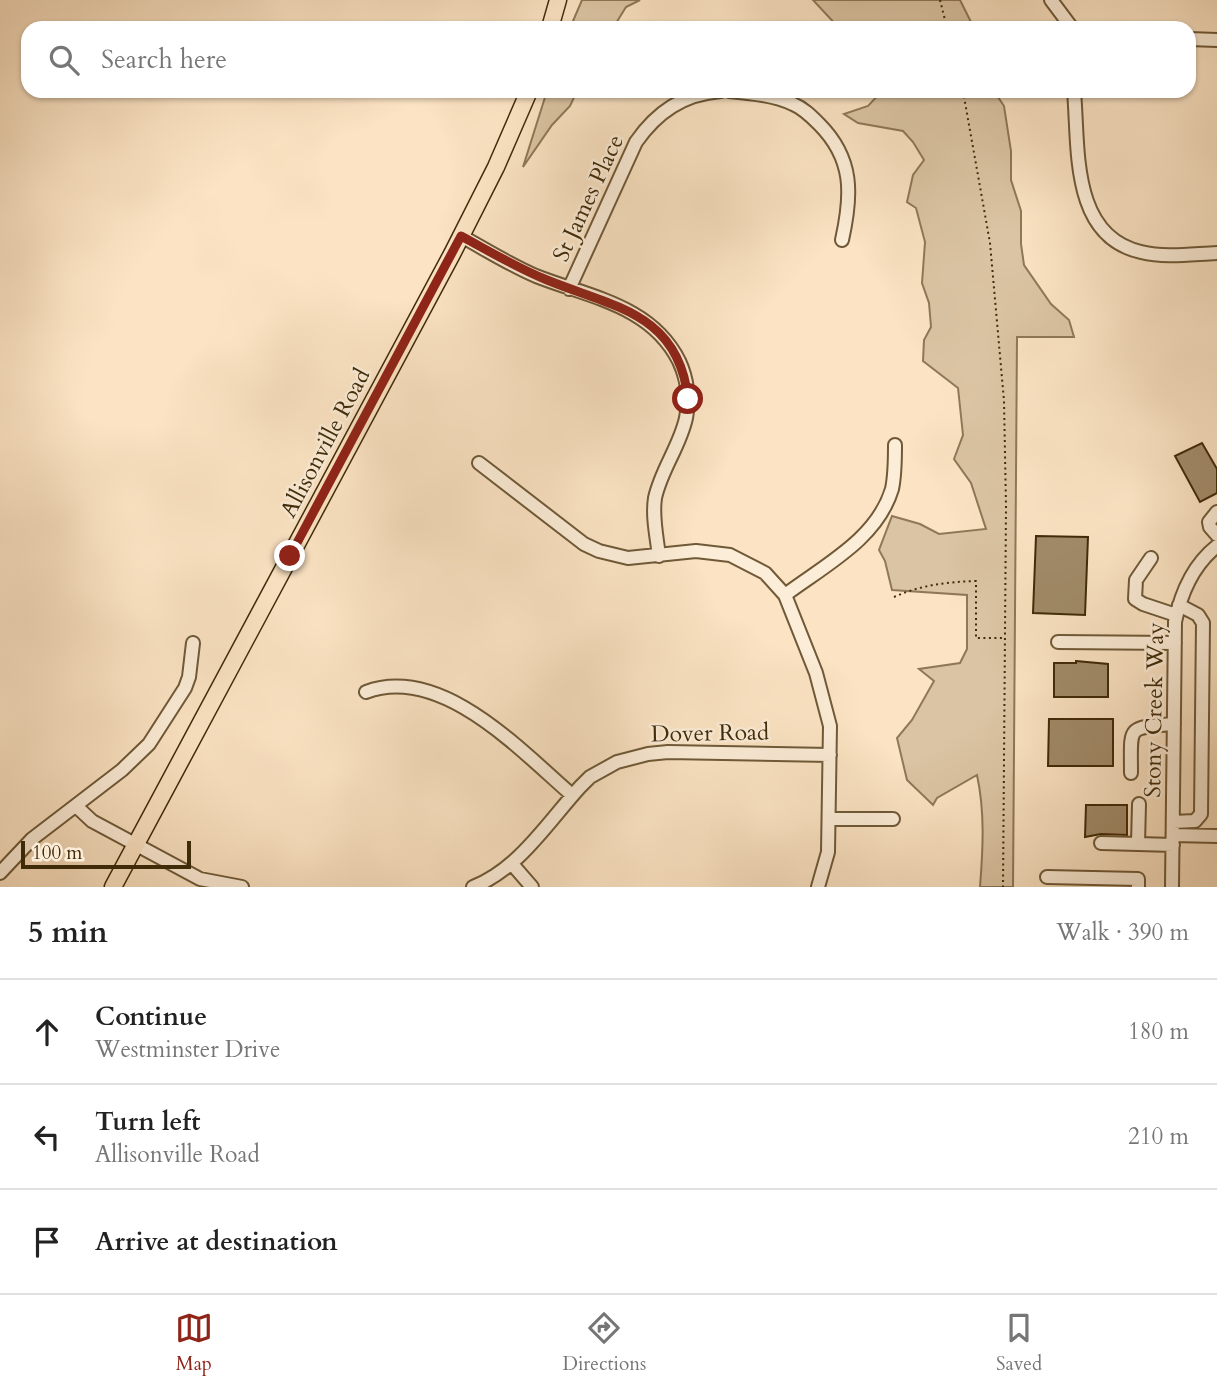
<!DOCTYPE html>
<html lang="en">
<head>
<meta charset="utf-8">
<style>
	:root { --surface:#fff; --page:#f6f6f6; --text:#222; --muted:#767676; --line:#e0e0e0; --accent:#8f2418 }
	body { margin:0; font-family:Cardo,serif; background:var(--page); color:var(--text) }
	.scale { position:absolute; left:21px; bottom:18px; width:170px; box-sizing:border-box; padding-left:7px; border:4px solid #402b08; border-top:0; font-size:19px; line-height:24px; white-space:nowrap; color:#402b08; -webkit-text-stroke:5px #fcedd8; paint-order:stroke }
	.stop { position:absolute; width:21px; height:21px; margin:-16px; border:5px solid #8f2418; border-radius:50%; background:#fff }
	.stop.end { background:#8f2418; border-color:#fff; box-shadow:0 2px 7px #0008 }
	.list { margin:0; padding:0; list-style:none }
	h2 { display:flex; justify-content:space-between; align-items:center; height:91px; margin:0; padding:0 28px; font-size:30px }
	h2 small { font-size:23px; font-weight:400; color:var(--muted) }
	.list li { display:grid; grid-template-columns:46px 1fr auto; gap:21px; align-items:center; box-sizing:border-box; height:105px; padding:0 28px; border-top:2px solid var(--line) }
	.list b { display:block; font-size:26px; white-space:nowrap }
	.list p { margin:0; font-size:23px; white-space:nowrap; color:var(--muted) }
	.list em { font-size:23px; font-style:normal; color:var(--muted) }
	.icon { flex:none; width:38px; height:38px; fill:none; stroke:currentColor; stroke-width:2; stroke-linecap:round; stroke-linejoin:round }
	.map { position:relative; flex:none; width:1217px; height:887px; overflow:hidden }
	.search { position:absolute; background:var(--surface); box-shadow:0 2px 5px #0004; left:21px; right:21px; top:21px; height:77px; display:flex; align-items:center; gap:18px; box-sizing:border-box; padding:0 24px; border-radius:21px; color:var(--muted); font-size:26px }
	.sheet { height:406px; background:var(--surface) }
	nav { display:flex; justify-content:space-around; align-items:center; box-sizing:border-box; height:98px; border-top:2px solid var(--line); background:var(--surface); font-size:19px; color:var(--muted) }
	nav a { display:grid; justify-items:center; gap:4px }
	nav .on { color:var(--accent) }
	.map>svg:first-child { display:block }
</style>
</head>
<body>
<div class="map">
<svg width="1217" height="887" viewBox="0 0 1217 887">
	<rect width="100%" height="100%" fill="#fbe3c3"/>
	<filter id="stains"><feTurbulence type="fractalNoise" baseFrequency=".00286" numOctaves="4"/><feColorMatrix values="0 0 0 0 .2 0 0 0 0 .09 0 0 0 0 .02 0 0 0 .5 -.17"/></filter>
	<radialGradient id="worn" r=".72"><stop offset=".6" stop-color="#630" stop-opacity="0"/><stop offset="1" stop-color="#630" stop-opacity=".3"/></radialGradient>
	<path fill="#dbc4a3" stroke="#8e7856" stroke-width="2" d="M582,0h58l-14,7 -13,21h-43z
		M813,0h147l14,28h-135z
		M547,91h30l-7,15 -18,19 -29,42z
		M882,91h112l10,15 7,45v29l10,31v33l3,21 27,39 18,16 5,17h-57l-4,550h-33c3,-38 5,-75 -3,-112l-40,23 -4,7 -26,-25 -10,-42 15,-18 22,-39 -15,-12 41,-6 7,-14v-54l-75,-5 -7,-29 -6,-11 13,-34 28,8 19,10 47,-5 -15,-46 -17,-24 9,-24 -5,-47 -35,-27 1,-21 7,-13 -2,-24 -7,-20 3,-41 -9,-34 -9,-6 6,-27 11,-15 -11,-18 -10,-11 -45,-8 -14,-9 24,-8z"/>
	<path fill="#a18b69" stroke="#402b08" stroke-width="2" d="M1202,443l15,26v24l-17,9 -25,-46z
		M1036,536l52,1 -3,78 -52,-2z
		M1076,661l32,3v33h-54v-34h22z
		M1049,719h64v47h-65z
		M1086,805h41v30l-26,-1 -16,3z"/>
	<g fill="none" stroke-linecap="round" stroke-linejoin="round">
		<defs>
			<path id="minor" d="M1051,0l21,28
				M1189,39l28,1
				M729,91c21,2 45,4 64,13 10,4 18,12 26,20 35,35 33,71 23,116
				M1074,91c5,56 -4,145 67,161 24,6 51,2 76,1
				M461,236c24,13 49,29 75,40 53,21 115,29 143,85 8,17 11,38 7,57 -6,28 -25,52 -31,80 -3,19 2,40 4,58
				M569,289l67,-147c21,-30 47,-48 85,-51
				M479,463l105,81 15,7 29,7 68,-7 34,4 35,18 20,22 31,78 14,53 -2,126 -10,35
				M1217,512l-8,10 1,5 7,8
				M1151,558l-15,22 -1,19 8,5 33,11
				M785,595c40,-30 92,-56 107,-106 3,-14 3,-30 3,-44
				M1058,642l117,1
				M366,692c75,-28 154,58 206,103
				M1131,773c0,-48 -5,-45 43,-49
				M1139,804l-1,40 35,1
				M76,806l16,15 108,58 42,8
				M829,819h64
				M1173,822l22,-1 6,-7 2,-191 -5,-8 -19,-10
				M1173,835l44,1
				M1101,843l37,1
				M512,864l20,23
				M0,873l32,-34 90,-69 27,-26 36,-56 4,-11 4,-34
				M1047,877l91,2v8
				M473,887c46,-18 75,-65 107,-100l10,-10 27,-15 31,-8 20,-2 162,3
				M1172,887l3,-265c6,-29 18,-57 42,-76"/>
			<path id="major" d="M550,28l8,-28
				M113,887l339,-633 44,-87 33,-76"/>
		</defs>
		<use href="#minor" stroke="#6f5937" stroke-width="16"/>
		<use href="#major" stroke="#402b08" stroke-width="19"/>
		<path stroke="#402b08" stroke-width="2" stroke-dasharray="2 3.5" stroke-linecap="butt" d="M940,0l7,28
			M963,91l27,152 14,158 2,105 -3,381
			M894,597c27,-12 52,-15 82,-16v57h28"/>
		<use href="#minor" stroke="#fcedd8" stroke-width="12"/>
		<use href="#major" stroke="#fbe3c3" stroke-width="16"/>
	</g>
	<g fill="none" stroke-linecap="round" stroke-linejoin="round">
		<path stroke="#8f2418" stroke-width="9" d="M290,556l171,-320c28,15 56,32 86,44 66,27 132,33 141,119"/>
	</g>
	<g text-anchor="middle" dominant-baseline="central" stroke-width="5" stroke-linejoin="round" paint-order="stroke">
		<g font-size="23" fill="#402b08" stroke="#fcedd8">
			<text transform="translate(588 198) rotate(-65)">St James Place</text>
			<text transform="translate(325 443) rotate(-62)">Allisonville Road</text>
			<text transform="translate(1154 710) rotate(-89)">Stony Creek Way</text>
			<text transform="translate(710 733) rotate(-1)">Dover Road</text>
		</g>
	</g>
	<rect width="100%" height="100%" filter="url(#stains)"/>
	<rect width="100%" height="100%" fill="url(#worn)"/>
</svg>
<div class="scale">100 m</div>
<div class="stop" style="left:688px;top:399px"></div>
<div class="stop end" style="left:290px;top:556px"></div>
<div class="search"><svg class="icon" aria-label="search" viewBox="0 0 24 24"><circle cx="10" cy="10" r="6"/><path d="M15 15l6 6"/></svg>Search here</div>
</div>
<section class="sheet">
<h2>5 min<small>Walk · 390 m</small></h2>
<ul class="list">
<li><svg class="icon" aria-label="ahead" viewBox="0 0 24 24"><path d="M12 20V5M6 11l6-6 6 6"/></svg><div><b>Continue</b><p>Westminster Drive</p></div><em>180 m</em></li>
<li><svg class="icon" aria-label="left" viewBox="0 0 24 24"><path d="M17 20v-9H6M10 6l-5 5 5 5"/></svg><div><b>Turn left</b><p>Allisonville Road</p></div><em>210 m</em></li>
<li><svg class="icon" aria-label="arrive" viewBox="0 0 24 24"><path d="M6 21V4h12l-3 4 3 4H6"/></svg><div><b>Arrive at destination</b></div></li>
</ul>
</section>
<nav>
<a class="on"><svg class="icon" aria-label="map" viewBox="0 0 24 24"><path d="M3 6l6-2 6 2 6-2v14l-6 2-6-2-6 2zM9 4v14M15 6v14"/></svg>Map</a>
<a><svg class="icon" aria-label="directions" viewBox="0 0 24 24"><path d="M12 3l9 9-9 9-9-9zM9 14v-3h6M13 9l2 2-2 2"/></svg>Directions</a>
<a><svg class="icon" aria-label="saved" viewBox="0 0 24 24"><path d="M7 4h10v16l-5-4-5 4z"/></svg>Saved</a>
</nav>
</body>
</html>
